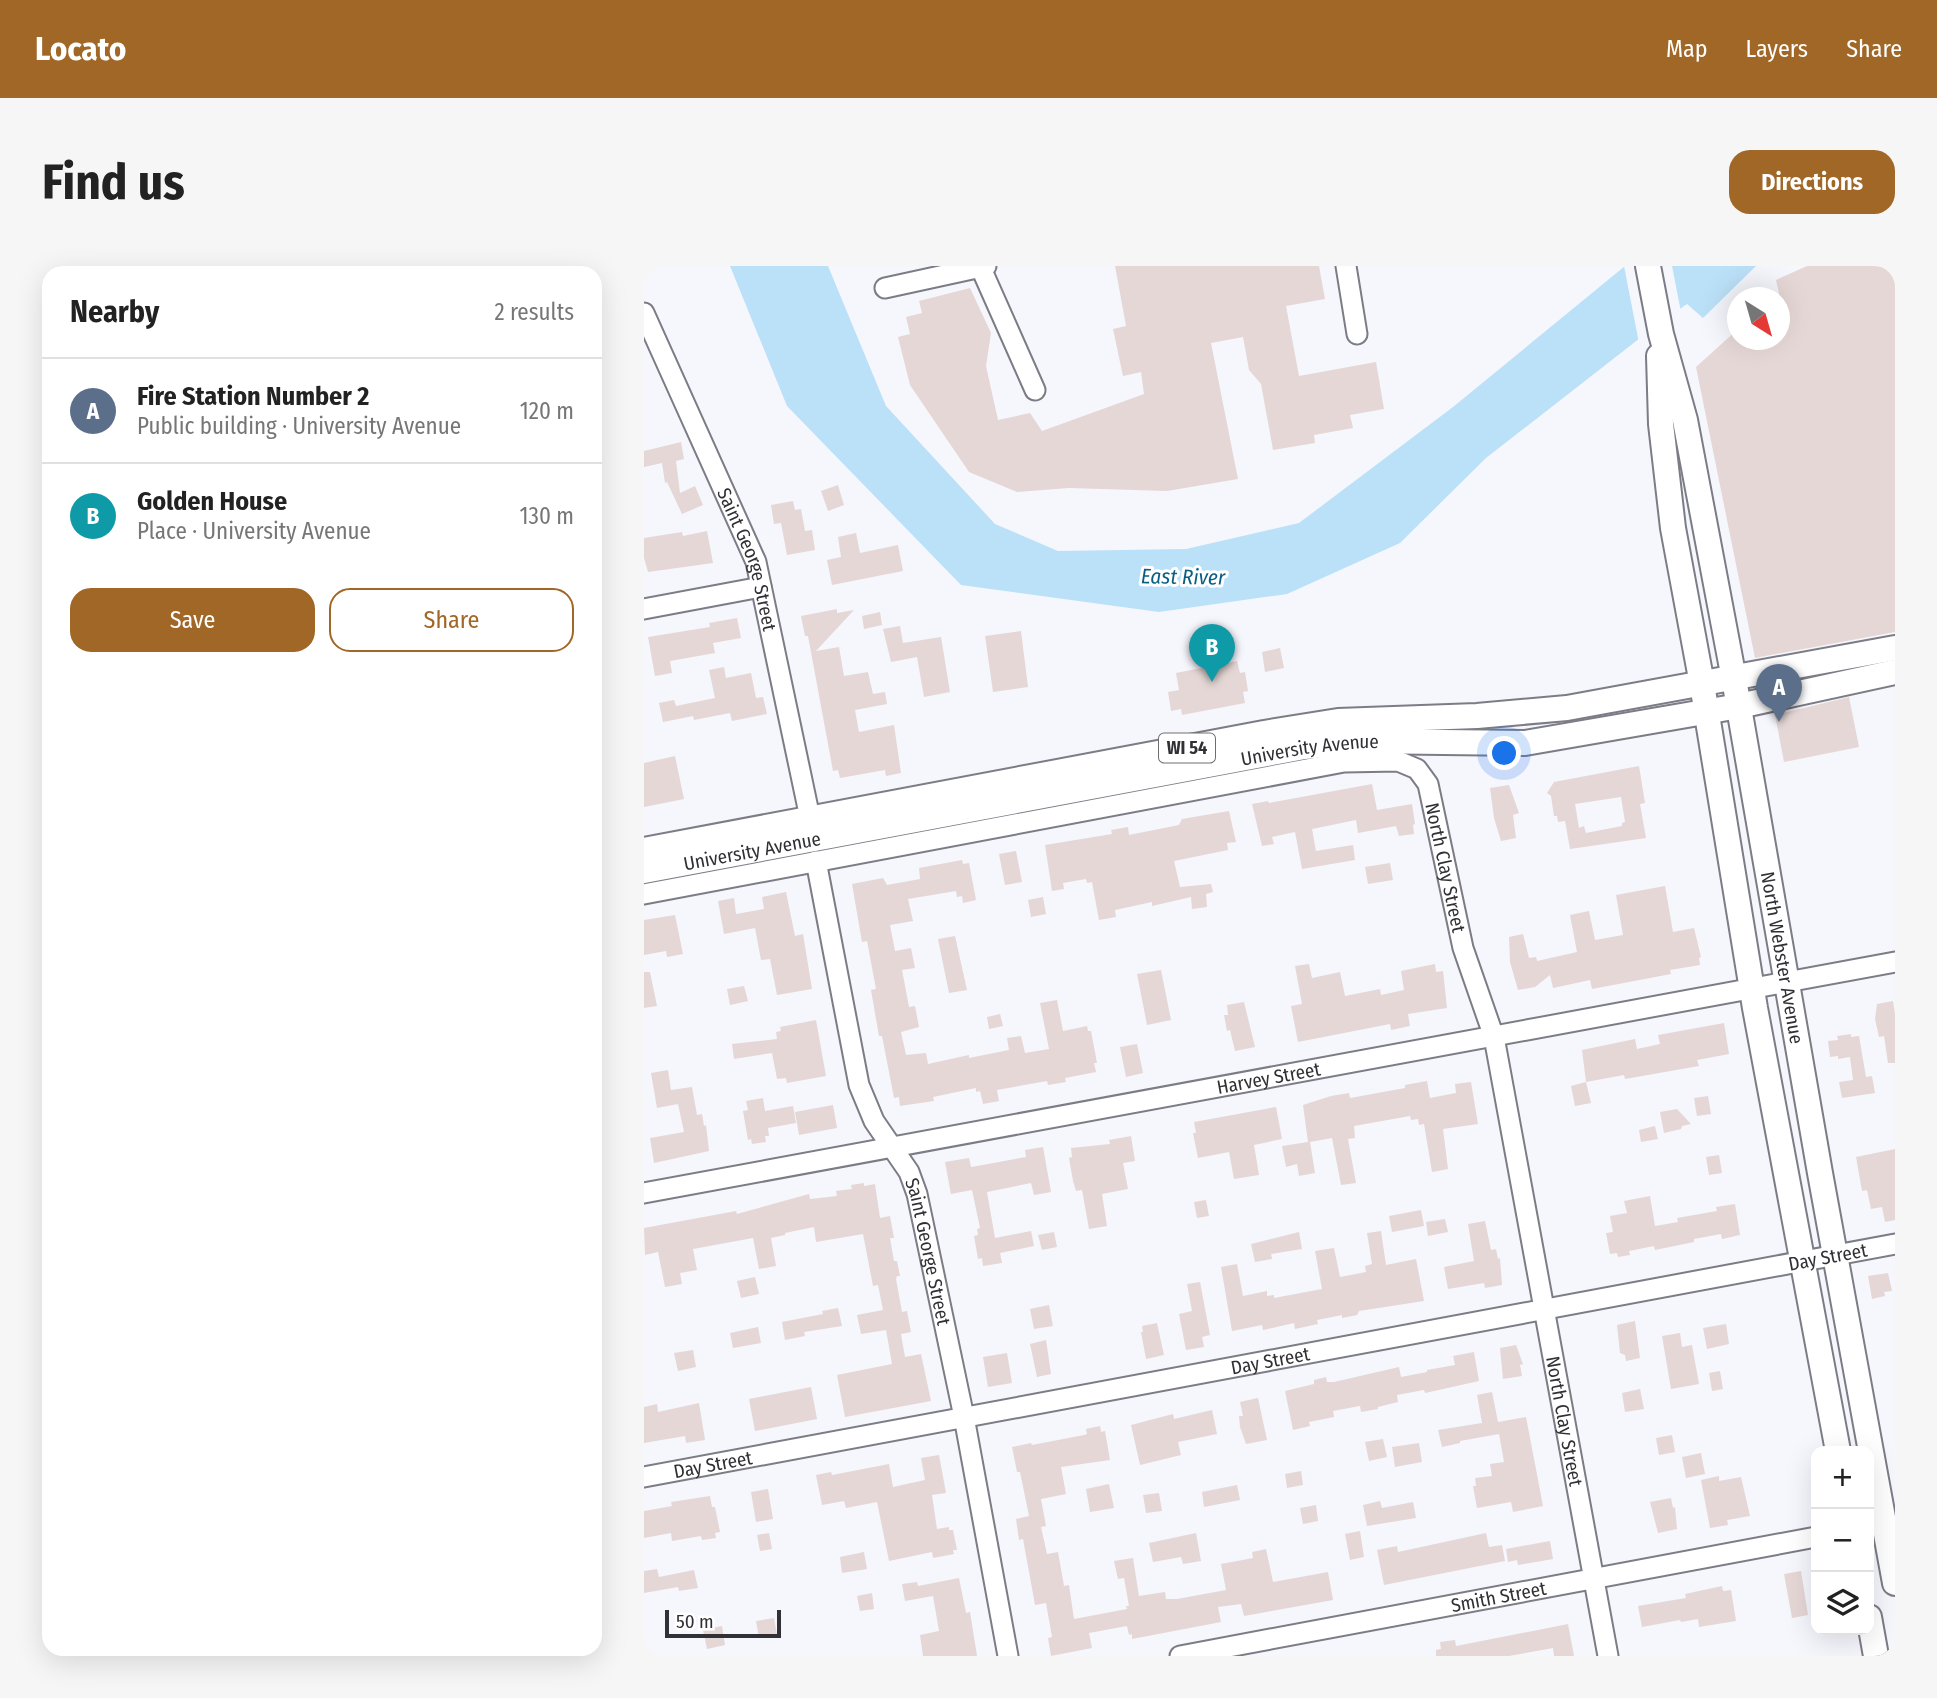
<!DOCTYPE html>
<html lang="en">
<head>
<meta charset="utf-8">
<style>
	:root { --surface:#fff; --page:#f6f6f6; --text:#222; --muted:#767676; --line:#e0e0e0; --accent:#a16726 }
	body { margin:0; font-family:"Fira Sans Condensed",sans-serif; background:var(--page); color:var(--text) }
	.controls { position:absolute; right:21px; bottom:21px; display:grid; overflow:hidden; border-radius:14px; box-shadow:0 7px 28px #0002 }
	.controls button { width:63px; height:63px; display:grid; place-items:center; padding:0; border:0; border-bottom:2px solid var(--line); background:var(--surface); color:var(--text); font:35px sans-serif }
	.compass { position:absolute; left:1083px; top:21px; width:63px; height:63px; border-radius:50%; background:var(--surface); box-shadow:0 7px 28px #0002; rotate:143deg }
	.scale { position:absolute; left:21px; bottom:18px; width:116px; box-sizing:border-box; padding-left:7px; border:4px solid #303035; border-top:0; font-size:19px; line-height:24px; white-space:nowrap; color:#303035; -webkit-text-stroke:5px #fff; paint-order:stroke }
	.you { position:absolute; left:861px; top:488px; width:24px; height:24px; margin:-18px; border:5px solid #fff; border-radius:50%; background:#1a73e8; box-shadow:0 0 0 10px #1a73e833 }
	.badge { display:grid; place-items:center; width:46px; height:46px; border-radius:50%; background:var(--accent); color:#fff; font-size:23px; font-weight:700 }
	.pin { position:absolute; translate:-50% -58px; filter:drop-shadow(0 2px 4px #0008) }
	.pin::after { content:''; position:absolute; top:37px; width:24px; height:21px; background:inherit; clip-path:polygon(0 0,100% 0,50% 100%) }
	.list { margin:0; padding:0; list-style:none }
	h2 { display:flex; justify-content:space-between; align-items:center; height:91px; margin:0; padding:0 28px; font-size:30px }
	h2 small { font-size:23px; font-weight:400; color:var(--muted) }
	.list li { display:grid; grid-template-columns:46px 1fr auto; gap:21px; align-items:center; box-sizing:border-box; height:105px; padding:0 28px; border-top:2px solid var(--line) }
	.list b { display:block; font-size:26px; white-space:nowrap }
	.list p { margin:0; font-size:23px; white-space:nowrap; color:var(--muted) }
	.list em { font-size:23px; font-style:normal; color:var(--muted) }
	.actions { display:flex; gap:14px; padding:21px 28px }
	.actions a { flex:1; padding:16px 0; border:2px solid var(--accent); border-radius:21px; text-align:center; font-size:24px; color:var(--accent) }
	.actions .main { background:var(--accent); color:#fff }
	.icon { flex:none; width:38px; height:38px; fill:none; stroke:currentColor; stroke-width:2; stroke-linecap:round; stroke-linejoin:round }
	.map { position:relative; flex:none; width:1251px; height:1390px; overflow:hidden; border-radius:21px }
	header { display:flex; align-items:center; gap:42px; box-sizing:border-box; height:98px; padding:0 35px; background:var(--accent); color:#fff }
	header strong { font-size:33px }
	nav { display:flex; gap:38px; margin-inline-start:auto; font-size:24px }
	.intro { display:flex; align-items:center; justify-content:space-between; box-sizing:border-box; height:168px; padding:0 42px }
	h1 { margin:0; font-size:49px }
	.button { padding:18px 32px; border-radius:21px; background:var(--accent); color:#fff; font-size:24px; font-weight:700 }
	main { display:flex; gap:42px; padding:0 42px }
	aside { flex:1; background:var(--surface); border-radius:21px; box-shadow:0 7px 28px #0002 }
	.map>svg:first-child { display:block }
</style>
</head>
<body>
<header>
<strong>Locato</strong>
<nav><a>Map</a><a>Layers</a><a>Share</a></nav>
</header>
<div class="intro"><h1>Find us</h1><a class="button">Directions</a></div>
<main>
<aside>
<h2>Nearby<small>2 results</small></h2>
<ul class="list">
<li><span class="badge" style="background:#5c6f8a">A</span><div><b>Fire Station Number 2</b><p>Public building · University Avenue</p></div><em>120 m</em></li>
<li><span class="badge" style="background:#0f9aa8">B</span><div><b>Golden House</b><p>Place · University Avenue</p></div><em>130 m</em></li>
</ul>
<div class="actions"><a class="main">Save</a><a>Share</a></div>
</aside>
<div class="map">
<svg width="1251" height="1390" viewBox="0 0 1251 1390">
	<rect width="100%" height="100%" fill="#f6f6fd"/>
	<path fill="#bbe1f8" d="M86,0h98l58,140 109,118 63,27 128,-2 113,-26 154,-116 172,-141h131l-53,52 -16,-14 -29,20 -172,134 -86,85 -113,51 -128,18 -198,-27 -174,-179z"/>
	<path fill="#f6f6fd" d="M980,0h48l9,46 -42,31z"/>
	<path fill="#e5d7d5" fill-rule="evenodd" d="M471,0h204l6,33 -39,7 13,70 77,-14 8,47 -34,6 3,13 -39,7 1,8 -42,7 -12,-66 -12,-14 -6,-33 -32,6 27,136 -71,12 -98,-3 -52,4 -48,-20 -59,-87 -12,-48 12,-3 -4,-17 16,-4 -3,-12 51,-13 21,45 -5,33 12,54 32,-7 12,18 102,-37 -3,-22 -18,4 -10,-47 13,-3z
		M1163,0h88v366l-140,26 -59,-291 42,-38v11h42v-42l-4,-18z
		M37,176l3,17 -8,2 4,32 15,-7 8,19 -21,9 -15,-32 -2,1 -3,-20 -18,4v-16z
		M194,219l6,20 -16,6 -7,-20z
		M149,235l2,9 6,-1 4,22 7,-1 3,20 -28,5 -6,-32 -7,1 -3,-19z
		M63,265l6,32 -65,9 -4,-14v-20l38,-6 1,4z
		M212,267l4,20 38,-8 5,26 -71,14 -5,-25 14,-3 -3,-20z
		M193,343v4l17,-3 -38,41 23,-4 5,29 24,-4 5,22 12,-2 2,12 -32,6 4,22 35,-7 7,48 -15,3 -1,-6 -45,8 -2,-8 -5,1 -25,-135h-3l-4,-20z
		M236,346l2,13 -18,4 -2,-13z
		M93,352l4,20 -28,5 2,10 -45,8 2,12 -17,3 -7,-39 62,-10 -1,-4z
		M256,360l3,17 38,-6 9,55 -26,5 -7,-40 -26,5 -8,-33z
		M377,365l7,56 -35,5 -8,-56z
		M636,382l4,20 -19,4 -3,-20z
		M593,395l3,12 5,-1 3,19 -5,1 2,11 -63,12 -1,-6 -10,2 -3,-19 11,-2 -3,-17z
		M80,401l2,11 25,-5 5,25 7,-1 4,17 -35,7 -2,-8 -36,7 -1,-4 -30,6 -4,-19 15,-3 2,6 39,-8 -6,-28z
		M1205,431l10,50 -75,15 -9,-47z
		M31,490l9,43 -40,8v-44z
		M995,500l6,37 -5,1 6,34 -76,11 -5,-28 -7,1 -1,-6h-3l-3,-20 -4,-3 7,-11zM977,531l4,25 -3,1v3l-36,7 -2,-7 -5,2 -4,-24z
		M728,518l5,26 35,-6 3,20 -2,1 1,9 -15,2 -3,-10 -38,7 -2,-13 -44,9 4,22 37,-6 2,15 -53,9 -7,-37 -23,5 2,7 -12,2 -10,-42 16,-3 1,2z
		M865,519l10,28 -6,2 3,23 -15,3 -7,-23 -4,-30z
		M585,545l7,31 -9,1 1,7 -54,11 6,26 31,-3 2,8 -7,2 1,13 -15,2 -1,-12 -39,9v-4l-37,8 1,7 -17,3 -7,-38 -5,1 -1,-4 -23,4 1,6 -12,2 -7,-46 67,-11 -1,-4 17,-3 1,8 50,-10 3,-6z
		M372,585l6,31 -17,3 -6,-31z
		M318,594l1,4 6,-1 7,37 -13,3 -1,-7 -5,1 -1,-6 -48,8 5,22 -23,4 5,26 16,-3 4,20 -13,2 7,37 6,-1 4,21 -18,5 5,23 20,-2 2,11 41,-9v3l40,-8 -2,-12 14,-2 4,17 24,-4 -9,-46 17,-3 6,31 24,-5 1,5h3l6,32h-3l2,9 -31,6 1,4 -18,3 -1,-4 -50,9 2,11 -16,3 -3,-13 -4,1v-4l-43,9 1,4 -34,5 -1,-9 -5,1 -12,-62h-3l-8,-46 5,-1 -9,-48 -5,1 -10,-58 31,-6 4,7 33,-6 -1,-11z
		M746,597l3,17 -25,4 -3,-17z
		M1021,620l8,46 21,-4 7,29 -2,1 1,7 -30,5 1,4 -79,15 -2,-9 -37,8 -3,-13 -15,12 -17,3 -8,-28 -1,-25 14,-3 6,24 7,-1 1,4 40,-9 -7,-37 19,-4 6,29 28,-5 -7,-40z
		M142,626l9,44 8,-2 9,55 -35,6 -7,-36 -9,1 -6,-32 -31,6 -6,-33 16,-3 2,16 28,-5 -2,-12z
		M399,631l3,17 -15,3 -3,-17z
		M31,649l8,39 -16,3 -1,-6 -22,4v-35z
		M311,670l12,54 -18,3 -11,-54z
		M665,698l3,14 28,-6 5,24 35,-7 1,6 23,-5 -3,-19 34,-7 1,8 7,-1 4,37 -39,6 2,12 -19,4 -1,-6 -92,18 -7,-36 11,-2 -7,-38z
		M517,704l10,50 -24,5 -10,-51z
		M0,706h6l7,34 -13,2z
		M100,720l4,15 -18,4 -3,-16z
		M1249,735l2,13v49h-7l-4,-27 -5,1 -4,-18 2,-15z
		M600,736l11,45 -20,4 -5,-21 -3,1 -3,-16h4l-1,-10z
		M356,748l3,12 -14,3 -2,-12z
		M172,754l10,56 -39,7 -1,-5 -9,1 -5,-26 -38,6 -2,-15 45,-5 -1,-7 5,-1 -1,-4z
		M1080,757l5,31 -32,6 2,6 -74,13 -1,-4 -38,7 -4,-32 53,-11 2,10 23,-5 -2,-9z
		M1207,768v3l8,-1 7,41 6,-1 3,17 -33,5 -3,-16 14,-2 -3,-23 -12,2v-3l-8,1 -2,-16 10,-1 -1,-4z
		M493,778l6,29 -17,4 -6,-30z
		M24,804l3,20 21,-3 5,28 5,-1 2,12 2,-1 3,26 -55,12 -4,-25 34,-6 -6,-28 -21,4 -6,-35z
		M783,815l3,17 26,-5 -1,-9 16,-2 7,42 -35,5 5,40 -16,3 -8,-48 -5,1 -1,-6 -7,1 -1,-4 -56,10 1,12 -7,1 8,44 -15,2 -9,-47 -22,4 5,31 -16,3 -2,-12 -11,3 -4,-21 26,-4 -5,-37 28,-9 18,-3 1,5 55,-10v-3z
		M942,816l5,21 -16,3 -4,-20z
		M1064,830l3,18 -14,2 -3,-18z
		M119,832l2,13 28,-5 3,17 -28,5 1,8h-4l1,6 -14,2 -1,-5 -3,1 -5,-29 5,-1 -2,-9z
		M189,839l4,23 -38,7 -4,-23z
		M632,841l6,32 -28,6 5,30 -25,4 -5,-27 -31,6 -5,-25h3l-2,-11z
		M1033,843l14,15 -9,2 -1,3 -17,4 -4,-21z
		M1011,860l3,13 -17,3 -2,-12z
		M487,870l4,25 -12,2 5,26 -26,5 5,32 -18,3 -7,-39 -6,1 -3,-10 -4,-23 3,-1 -1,-9 39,-4 -1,-4z
		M399,881l8,45 -17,3 -3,-12 -44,9 8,46 36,-7 3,15 -34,7 2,10 -19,3 -1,-8 -4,1 -4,-23 4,-1 -1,-6 3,-1 -8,-38 -21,4 -6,-32 24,-4 2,9 6,-1 49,-9 -1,-7z
		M1251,883v71l-10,2 -3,-15 -11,2 -4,-19 -5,1 -6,-34z
		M1075,889l3,18 -13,2 -3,-18z
		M220,917v3l11,-2 5,34 10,-2 4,22h-4l4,23h3l3,15h-3l-1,3 6,33 5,-1 4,21 -10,2 4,23 16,-3 10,47 -86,16 -8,-42 55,-11 -6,-34 -25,4 -4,-19 26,-5 -5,-25 -5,1 -10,-52 -47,8 -2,-15 -29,6v2l-14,3 5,28 -17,3 -6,-31 -60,11 4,21 -17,3 2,11 -17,3 -7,-35 -13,3 -1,-27 92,-17 1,3 72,-20 1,5 27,-3 -1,-5 16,-2 -1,-4z
		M1006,930l5,30 23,-4 -1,-4 40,-7 -1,-4 19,-3 5,31 -18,4 -1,-5 -27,5v3l-39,8 -1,-4 -25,5 1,4 -12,2 -1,-4 -7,1 -4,-21 7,-1 -3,-16 17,-3 -3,-12z
		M562,934l3,16 -12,2 -3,-16z
		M777,944l3,16 -32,6 -3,-16z
		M801,953l3,13 -20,4 -2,-14z
		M841,955l6,29 5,-1 2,10 2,-1 2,27 -17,3 -1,-5 -36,6 -4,-22 30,-6 -6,-37z
		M737,965l5,34 30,-6 8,42 -65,10 -2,4 -15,3v-3l-25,5 1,4 -23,5 -1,-6 -31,7 -1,-5 -30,6 -11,-64 16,-3 6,32 24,-5v5l7,-1v3l48,-9 -7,-38 19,-3 6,29 26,-5 -1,-6 7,-2 -5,-31z
		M410,966l3,15 -15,3 -4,-15z
		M655,966l3,17 -31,5 1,5 -17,3 -4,-18z
		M1244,1007l4,18 -8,1 1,4 -13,3 -4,-23z
		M111,1011l4,17 -18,4 -4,-17z
		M556,1016l10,53 -8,2 2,10 -18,3 -7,-36 13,-3 -5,-27z
		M405,1039l4,21 -19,3 -4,-20z
		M194,1042l4,18 -38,6 1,4 -20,4 -3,-18 41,-8 -1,-3z
		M991,1055l5,37 -14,3 -1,-6 -5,-2 -3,-28z
		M513,1057l7,32 -18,4 -5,-27h2l-1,-6z
		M1082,1058l3,20 -22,5 -4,-21z
		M114,1061l3,16 -28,5 -3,-15z
		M1036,1067l2,14 10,-2 7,39 -28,5 -9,-53z
		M402,1074l5,34 -14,3 -7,-33z
		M872,1079l7,19 -3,1 2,11 -19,3 -3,-31z
		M49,1084l3,17 -18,4 -4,-18z
		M830,1086l5,29 -54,12 -1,-3 -27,5 1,7 -20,5v2l-17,3 -1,-6 -27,5 1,6 -25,5 1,4 -17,4 -8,-39 29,-7v-4l12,-3 1,5h7l65,-15 2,10 26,-5v-2l28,-5 -2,-9z
		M363,1087l5,30 -24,4 -5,-30z
		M1076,1105l3,18 -11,2 -3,-18z
		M167,1121l6,32 -62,12 -6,-32z
		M996,1123l4,20 -19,3 -3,-19z
		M848,1126l6,30 28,-5 17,89 -30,6 -2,-10 -34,6 -4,-22h3l-1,-8 17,-2 -2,-12 14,-2 -5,-28 -39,7v2l-18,4 -4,-17 44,-7 -5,-28z
		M614,1132l9,42 -21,4 -6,-17 -1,-11h4l-3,-14z
		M55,1137l6,37 -19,3 -1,-7 -41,7v-36l13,-3 1,8z
		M568,1144l5,24 -39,8 3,13 -41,10 -9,-40 42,-11 1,5z
		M456,1160l1,6 4,-1 5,29 -49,7 5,27 -25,5 5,27 -5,1 6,27 11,-2 6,34 5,-1 5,34 53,-10 -1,-3h3l-5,-28 -6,1 -4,-18 19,-3 6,38 26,-4 1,7h11l49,-9 -5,-26 32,-6 -1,-6 14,-3 7,33 55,-10 5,28 -89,16 -3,-12 -23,3 3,15 -89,17v-5l-3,1 -2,-9 -38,7 3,15 -41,8 -3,-18 4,-1 -6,-34 -11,2 -12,-66 -4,1 -3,-21 13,-3 -9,-44h-3l-5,-25 19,-4 1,2 52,-10 3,-1 -1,-5z
		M1028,1169l3,17 -16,3 -3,-17z
		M739,1173l4,18 -18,4 -4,-19z
		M775,1177l3,19 -27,5 -3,-20z
		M1057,1187l4,21 -19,4 -4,-21z
		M295,1189l7,38 -14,2 5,34 12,-2v3h4l4,20h-4l1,4 -21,4 -1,-6 -43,9 -12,-59 -31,6 -2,-7 -22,4 -6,-30 15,-3 1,3 57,-11 4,23 32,-7 -4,-22z
		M657,1205l2,14 -16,3 -2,-14z
		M1075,1210v5l22,-4 9,39 -23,4 1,5 -18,3 -9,-48z
		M465,1218l5,24 -24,4 -4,-23z
		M593,1219l3,15 -36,7 -2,-15z
		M124,1223l5,30 -17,3 -5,-30z
		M515,1227l3,18 -16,2 -3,-18z
		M66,1230l2,11h3l5,25 -5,1 1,5 -14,2 -1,-4 -29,5 -1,-8 -27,5v-27l28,-5 -1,-4z
		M1027,1232l2,10 2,-1 2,22 -19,4 -8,-31z
		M736,1235l2,7 31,-6 3,16 -49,8 -4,-21z
		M672,1239l2,16 -15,3 -3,-16z
		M716,1265l4,26 -14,3 -5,-26z
		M125,1267l3,16 -12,2 -3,-16z
		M552,1267l5,28 -18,3 -2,-7 -28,5 -4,-19z
		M842,1267l3,14 13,-2 3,16 -121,24 -7,-35 20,-4 1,6z
		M906,1275l3,18 -35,6 -1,-5 -9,2 -2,-13z
		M220,1286l3,17 -25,4 -2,-16z
		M13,1303l2,8 35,-7 4,18 -19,3 -1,-4 -34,6v-22z
		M1157,1305l7,44 -16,3 -8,-44z
		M315,1312l7,35 4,-1 7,44h-54l-3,-21 19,-4 -6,-35 -28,5 -3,-17 15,-2 1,4z
		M1078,1320l1,5 8,-1 5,31 -37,6 -1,-8 -17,3 -1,-2 -38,7 -4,-21 48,-8 -1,-4z
		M228,1327l2,16 -14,2 -3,-15z
		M130,1352l3,17 -18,3 -3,-17z
		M924,1358l6,32h-20l-1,-8 -44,8h-73v-6l5,-1 -1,-7 15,-2 1,6z
		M78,1360l3,19 -18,4 -4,-19z"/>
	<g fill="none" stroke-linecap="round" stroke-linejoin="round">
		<defs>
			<g id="minor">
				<path d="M336,0l55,124"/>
				<path d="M702,0l11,68"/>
				<path d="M241,22l101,-22"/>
				<path id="s1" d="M0,47l112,249 54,256"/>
				<path d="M0,343l117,-22"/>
				<path id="s2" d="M172,595l43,224 15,36 35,51 8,22 47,223 44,239"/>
				<path id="s3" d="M0,628l700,-132 54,-1 19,8 11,15 35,164 31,89 114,619"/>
				<path id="s4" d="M0,927l1251,-231"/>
				<path id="s5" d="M0,1211l1251,-233"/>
				<path id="s6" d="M536,1390l636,-119"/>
			</g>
			<g id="major">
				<path id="s7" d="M1004,0l13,68 24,86 49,259 86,494 75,410"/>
				<path d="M1015,90l2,68 12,104 29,156 53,324 83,443"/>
				<path d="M0,584l620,-117 74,-12 139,-5 90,-8 328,-60"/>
				<path id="s8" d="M0,605l660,-124 57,-6 164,2 214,-37 156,-34"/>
				<path d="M1225,1351l7,39"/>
			</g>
		</defs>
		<use href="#minor" stroke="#7b7c86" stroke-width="23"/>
		<use href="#major" stroke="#7b7c86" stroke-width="28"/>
		<use href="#minor" stroke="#fff" stroke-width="19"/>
		<use href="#major" stroke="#fff" stroke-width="24"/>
	</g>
	<g text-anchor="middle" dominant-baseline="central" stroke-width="6" stroke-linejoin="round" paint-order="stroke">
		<rect fill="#fff" stroke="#6e6e72" stroke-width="2" x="515" y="467.5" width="56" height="29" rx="5"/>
		<g font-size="18" font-weight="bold" fill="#303035">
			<text x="543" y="482">WI 54</text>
		</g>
		<g font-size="19" fill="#303035" stroke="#fff">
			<text stroke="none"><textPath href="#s1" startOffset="268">Saint George Street</textPath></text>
			<text stroke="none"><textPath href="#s8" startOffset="677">University Avenue</textPath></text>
			<text stroke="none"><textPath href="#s8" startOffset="110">University Avenue</textPath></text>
			<text stroke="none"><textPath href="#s3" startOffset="891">North Clay Street</textPath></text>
			<text stroke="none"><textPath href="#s7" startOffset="705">North Webster Avenue</textPath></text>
			<text stroke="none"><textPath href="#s4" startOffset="635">Harvey Street</textPath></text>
			<text stroke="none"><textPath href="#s2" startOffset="411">Saint George Street</textPath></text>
			<text stroke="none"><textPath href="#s5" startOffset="1204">Day Street</textPath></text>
			<text stroke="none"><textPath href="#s5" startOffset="637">Day Street</textPath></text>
			<text stroke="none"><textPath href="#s3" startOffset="1458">North Clay Street</textPath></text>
			<text stroke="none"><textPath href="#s5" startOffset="70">Day Street</textPath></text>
			<text stroke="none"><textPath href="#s6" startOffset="324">Smith Street</textPath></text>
		</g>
		<g font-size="21" font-style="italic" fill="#095e84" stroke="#fff">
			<text transform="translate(539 311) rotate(1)">East River</text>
		</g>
	</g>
</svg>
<div class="controls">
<button>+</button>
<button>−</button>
<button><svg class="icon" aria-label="layers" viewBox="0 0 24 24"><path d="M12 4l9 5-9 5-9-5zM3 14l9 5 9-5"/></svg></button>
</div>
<svg class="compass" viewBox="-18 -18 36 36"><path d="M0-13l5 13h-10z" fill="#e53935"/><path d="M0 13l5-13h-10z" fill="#767676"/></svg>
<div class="scale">50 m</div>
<div class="you"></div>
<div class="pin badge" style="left:1135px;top:456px;background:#5c6f8a">A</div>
<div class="pin badge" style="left:568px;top:416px;background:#0f9aa8">B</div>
</div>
</main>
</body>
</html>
